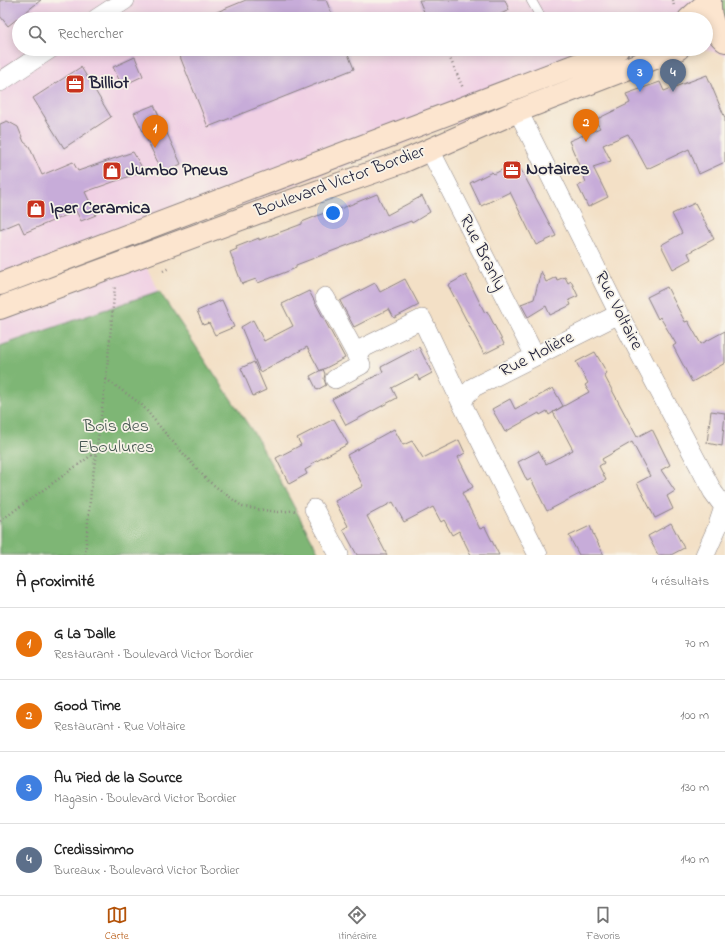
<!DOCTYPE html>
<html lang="fr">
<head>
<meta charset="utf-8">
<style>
	:root { --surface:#fff; --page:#f2f2f2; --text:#222; --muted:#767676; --line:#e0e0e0; --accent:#b45309 }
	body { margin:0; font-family:"Indie Flower",sans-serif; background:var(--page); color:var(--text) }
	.you { position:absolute; left:333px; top:213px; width:14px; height:14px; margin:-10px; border:3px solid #fff; border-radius:50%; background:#1a73e8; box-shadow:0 0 0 6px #1a73e833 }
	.badge { display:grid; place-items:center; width:26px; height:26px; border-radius:50%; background:var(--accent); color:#fff; font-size:13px; font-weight:700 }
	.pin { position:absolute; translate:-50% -33px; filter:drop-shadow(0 1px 2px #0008) }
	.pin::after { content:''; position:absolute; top:21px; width:14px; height:12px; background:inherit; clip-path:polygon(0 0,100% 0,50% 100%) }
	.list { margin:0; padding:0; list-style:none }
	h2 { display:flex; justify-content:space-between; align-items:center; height:52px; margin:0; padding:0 16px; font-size:17px }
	h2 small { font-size:13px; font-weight:400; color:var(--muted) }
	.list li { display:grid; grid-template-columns:26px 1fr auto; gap:12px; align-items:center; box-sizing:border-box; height:72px; padding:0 16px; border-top:1px solid var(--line) }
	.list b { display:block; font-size:15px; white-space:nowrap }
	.list p { margin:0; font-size:13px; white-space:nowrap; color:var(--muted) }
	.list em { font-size:13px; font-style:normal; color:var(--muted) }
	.icon { flex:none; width:22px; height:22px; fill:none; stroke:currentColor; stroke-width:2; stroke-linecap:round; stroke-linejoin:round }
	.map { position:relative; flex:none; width:725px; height:555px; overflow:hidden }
	.search { position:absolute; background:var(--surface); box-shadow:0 2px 10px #0003; left:12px; right:12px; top:12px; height:44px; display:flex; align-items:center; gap:10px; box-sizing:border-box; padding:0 14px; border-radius:22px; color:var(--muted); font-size:15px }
	.sheet { height:340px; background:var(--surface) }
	nav { display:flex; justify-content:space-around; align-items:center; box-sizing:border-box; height:56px; border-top:1px solid var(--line); background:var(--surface); font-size:11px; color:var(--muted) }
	nav a { display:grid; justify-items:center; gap:2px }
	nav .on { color:var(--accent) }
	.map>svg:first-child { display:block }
</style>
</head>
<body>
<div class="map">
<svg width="725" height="555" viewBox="0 0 725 555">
	<rect width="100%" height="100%" fill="#f7f3e8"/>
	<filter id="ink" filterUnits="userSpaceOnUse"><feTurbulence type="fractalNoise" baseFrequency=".025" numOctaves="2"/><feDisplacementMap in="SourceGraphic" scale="8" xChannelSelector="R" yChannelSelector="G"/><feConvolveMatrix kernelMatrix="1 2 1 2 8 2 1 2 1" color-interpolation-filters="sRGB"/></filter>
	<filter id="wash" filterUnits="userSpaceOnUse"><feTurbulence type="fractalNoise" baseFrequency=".012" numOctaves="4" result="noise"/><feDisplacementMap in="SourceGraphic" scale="16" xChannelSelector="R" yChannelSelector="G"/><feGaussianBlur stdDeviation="0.9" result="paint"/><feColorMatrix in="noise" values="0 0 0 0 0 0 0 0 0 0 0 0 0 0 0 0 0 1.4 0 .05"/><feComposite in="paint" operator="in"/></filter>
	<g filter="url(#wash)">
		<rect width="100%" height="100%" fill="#f3e0c6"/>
		<path fill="#f0d0e4" d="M0,0h725v56l-3,-2 -21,-5h5v-30h-687v30h630l-514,197 24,45 -159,55z"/>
		<path fill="#9ed587" stroke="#607c61" d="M722,0h3v22l-4,-14z"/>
		<path fill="#7eb674" stroke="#506c58" d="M159,291l98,147 63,117h-320v-209z"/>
		<g id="blocks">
			<path fill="#c7acd9" d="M0,0h41l-33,26 -8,-10z
				M246,0h80l8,19h-134z
				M419,0h86l4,10 -18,9h-64z
				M177,49h169l8,20 -146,58z
				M135,57l8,19 -21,10 -9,-19z
				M81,67l30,50 -47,31 -31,-50z
				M707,75l18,43v44l-26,12 -10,-25 -42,20 -19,-35 -25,11 8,16 -18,6 15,30 -20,10 -10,-21 8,-4 -17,-41 31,-13 -5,-8 35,-17 -4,-9 34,-12 4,9z
				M154,105l27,59 -18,9 -29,-60z
				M7,121l11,6 6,15 5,4 13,29 31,-13 5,9 55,-19 11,19 -59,21 11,23 -15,6 -5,-10 -52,22 -5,-11 -19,8v-106z
				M517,162l39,74 -20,9 -26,-53 -29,14 -11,-23 22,-11 2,2z
				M377,194l10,21 35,-19 8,16 -18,11 -1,-2 -115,44v3l-38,15 -2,-4 -14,5 -12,-32 7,-3 -1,-2 23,-9v2l43,-16v-2l37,-15 1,2z
				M695,203l19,36 -26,14 3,6 -18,10 -12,-24 21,-12 -10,-19z
				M541,271l5,11 10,-5 1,3 8,-3 3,6 3,-2 7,15 -9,4 2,5 -21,10 -4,-9 -18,11 -7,-13 13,-5z
				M466,275l19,38 2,-2 17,33 -20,10 -36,-69z
				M405,279l14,26 -25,13 -5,-9 -35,18 -14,-26 35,-18 5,9z
				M667,287l18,35 3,-1 13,23 24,-13v32l-33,19 -19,-36 3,-2 -16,-27 -2,2 -11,-22z
				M309,291l36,67 -25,13 -13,-24 -47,25 -19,-45 12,-7 11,21 29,-15 -11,-22z
				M222,300l12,27 -19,8 -6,-12 -6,2 -6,-14z
				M419,347l13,26 -13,7 -2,-5 -25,13 5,10 -51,27 -14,-26 51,-27 -2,-5z
				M595,352l12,21 -3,2 33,62 15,-8 18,36 -9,5 14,21 -8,5 6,13 -18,9 -18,-35 13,-7 -18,-34 -30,17 2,4 -5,3 7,14 -59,31 -16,-32 -4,2 -9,-19 21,-11 7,13 27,-14 -20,-38 36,-20 -4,-7 3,-2 -12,-21z
				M254,362l12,28 -13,6 -12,-28z
				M323,369l2,5 -1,5 2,6 -9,5 -7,-14z
				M553,388l10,18 -14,9 -2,-4 -7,4 -1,-2 -34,19 -13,-23 18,-10 5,10z
				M711,411l14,2 -3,33 -15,-3z
				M334,419l14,25 -37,20 1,2 -7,4 2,4 -18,10 -13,-26 25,-13 -4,-7z
				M394,429l9,16 9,-4 11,17 36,-18 6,13 -7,4 15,30 -11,6 18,36 5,-2 14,28h-28l-12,-24 -7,4 -8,-15 -3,2 -8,-15 -29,15 -11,-20 -26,14 20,39h-30l-14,-26 5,-3 -13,-25 28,-15 -16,-31z
				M671,523l13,25 -13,7h-13l-10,-19z
				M590,526l4,10 10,19h-25l-10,-19z"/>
		</g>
	</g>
	<g filter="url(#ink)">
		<use href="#blocks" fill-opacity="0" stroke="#8a8180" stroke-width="1"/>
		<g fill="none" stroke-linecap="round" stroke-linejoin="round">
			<defs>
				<path id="service" d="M531,0l9,16"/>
				<path id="minor" d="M96,19l29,-19
					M0,82l50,-33
					M518,111l105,211 90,170 11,15
					M430,150l105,206
					M325,297l30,55
					M335,379l26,-14 -6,-13 67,-33 40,85 76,151
					M462,404l4,-9 8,-8 145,-73
					M314,509l25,46
					M705,555l12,-27 8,-24"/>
				<path id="secondary" d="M710,0c-1,15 3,30 15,41
					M689,19l21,-19
					M0,284l618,-235
					M0,308l257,-95 145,-51 116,-51 160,-62"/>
			</defs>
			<use href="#service" stroke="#8a8180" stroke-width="10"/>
			<use href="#minor" stroke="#8a8180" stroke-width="20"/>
			<use href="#secondary" stroke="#8a8180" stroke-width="24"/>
			<path stroke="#8a8180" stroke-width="2.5" stroke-dasharray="1 3" stroke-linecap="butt" d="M673,0l1,7
				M449,56l14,32
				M163,271l6,-3
				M106,379l35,25 25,30 41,46 36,27 35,5 20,-2
				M0,521l96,-69
				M85,555l6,-65 15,-111 9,-93"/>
			<use href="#service" stroke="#fff" stroke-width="9"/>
			<use href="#minor" stroke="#fff" stroke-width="19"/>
			<use href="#secondary" stroke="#fce5cf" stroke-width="22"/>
		</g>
	</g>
	<defs>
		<symbol id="office-square" viewBox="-11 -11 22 22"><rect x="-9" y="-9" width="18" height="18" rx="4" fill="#c8321e" stroke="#f7f3e8"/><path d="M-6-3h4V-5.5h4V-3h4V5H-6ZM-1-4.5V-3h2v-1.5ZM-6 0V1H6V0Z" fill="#fff"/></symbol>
		<symbol id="shop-square" viewBox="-11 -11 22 22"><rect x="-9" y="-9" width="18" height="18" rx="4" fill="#c8321e" stroke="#f7f3e8"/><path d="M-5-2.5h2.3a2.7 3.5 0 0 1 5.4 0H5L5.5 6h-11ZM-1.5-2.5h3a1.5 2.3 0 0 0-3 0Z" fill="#fff"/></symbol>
	</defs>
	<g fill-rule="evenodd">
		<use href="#office-square" x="64" y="73" width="22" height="22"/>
		<use href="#office-square" x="501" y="159" width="22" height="22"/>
		<use href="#shop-square" x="101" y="160" width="22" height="22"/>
		<use href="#shop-square" x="25" y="198" width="22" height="22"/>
	</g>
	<g text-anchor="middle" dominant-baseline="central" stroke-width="3.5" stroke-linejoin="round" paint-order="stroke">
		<g font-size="18" font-weight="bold" fill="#22223b" stroke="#f7f3e8" text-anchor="start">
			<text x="89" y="84">Billiot</text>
			<text x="526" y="170">Notaires</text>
			<text x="126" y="171">Jumbo Pneus</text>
			<text x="50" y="209">Iper Ceramica</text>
		</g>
		<g font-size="18" fill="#22223b" stroke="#f7f3e8">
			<text transform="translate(340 182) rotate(-20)">Boulevard Victor Bordier</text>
			<text transform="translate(482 253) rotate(63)">Rue Branly</text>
			<text transform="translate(618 311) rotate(63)">Rue Voltaire</text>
			<text transform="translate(537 355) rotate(-27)">Rue Molière</text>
		</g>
		<g font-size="18" fill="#475852" stroke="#f7f3e8">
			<text x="116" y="427">Bois des<tspan x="116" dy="21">Eboulures</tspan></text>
		</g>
	</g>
</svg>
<div class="you"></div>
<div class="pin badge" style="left:155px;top:148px;background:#e8710a">1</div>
<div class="pin badge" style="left:586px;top:142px;background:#e8710a">2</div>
<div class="pin badge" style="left:640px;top:92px;background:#3f7fe0">3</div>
<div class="pin badge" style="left:673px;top:92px;background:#5c6f8a">4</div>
<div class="search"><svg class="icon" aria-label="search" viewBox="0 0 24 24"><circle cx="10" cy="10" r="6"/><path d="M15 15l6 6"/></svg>Rechercher</div>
</div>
<section class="sheet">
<h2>À proximité<small>4 résultats</small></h2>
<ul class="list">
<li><span class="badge" style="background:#e8710a">1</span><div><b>G La Dalle</b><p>Restaurant · Boulevard Victor Bordier</p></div><em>70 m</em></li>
<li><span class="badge" style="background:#e8710a">2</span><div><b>Good Time</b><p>Restaurant · Rue Voltaire</p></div><em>100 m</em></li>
<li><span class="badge" style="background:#3f7fe0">3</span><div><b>Au Pied de la Source</b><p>Magasin · Boulevard Victor Bordier</p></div><em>130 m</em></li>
<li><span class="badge" style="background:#5c6f8a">4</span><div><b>Credissimmo</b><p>Bureaux · Boulevard Victor Bordier</p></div><em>140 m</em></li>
</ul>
</section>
<nav>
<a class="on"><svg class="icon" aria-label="map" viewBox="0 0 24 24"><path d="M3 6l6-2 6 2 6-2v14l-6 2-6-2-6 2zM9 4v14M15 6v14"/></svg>Carte</a>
<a><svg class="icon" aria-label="directions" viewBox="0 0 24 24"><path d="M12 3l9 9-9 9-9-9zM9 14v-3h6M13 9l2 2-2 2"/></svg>Itinéraire</a>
<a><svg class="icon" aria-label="saved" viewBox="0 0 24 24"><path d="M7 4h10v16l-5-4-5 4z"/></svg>Favoris</a>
</nav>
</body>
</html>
